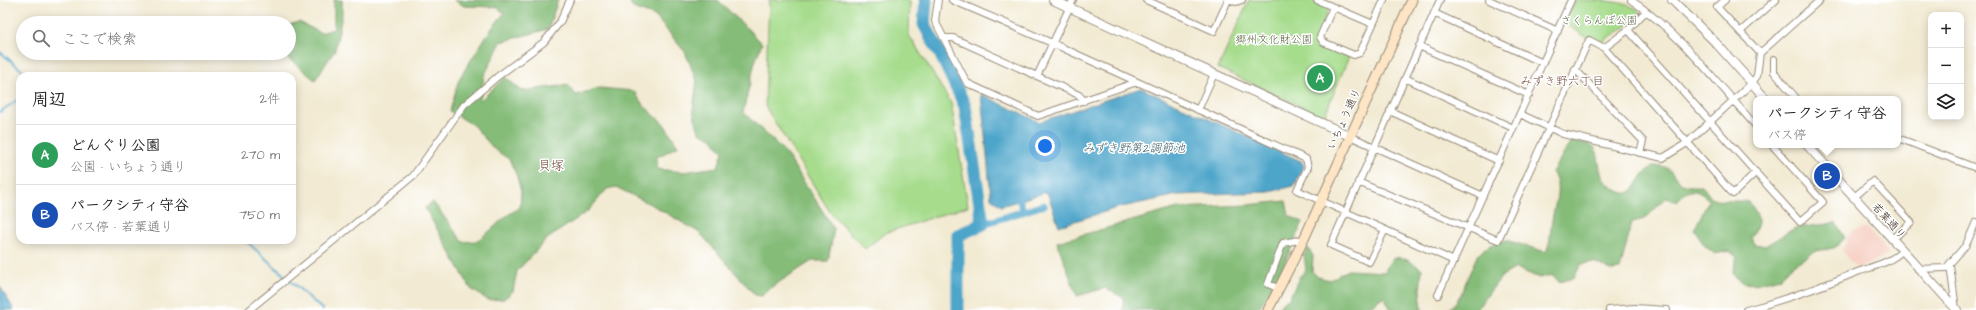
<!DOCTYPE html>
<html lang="ja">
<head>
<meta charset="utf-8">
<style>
	:root { --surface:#fff; --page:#f6f6f6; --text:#222; --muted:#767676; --line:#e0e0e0; --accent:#db2777 }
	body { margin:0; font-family:"Architects Daughter","Klee One",sans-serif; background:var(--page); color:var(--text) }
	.controls { position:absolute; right:12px; top:12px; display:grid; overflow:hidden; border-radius:8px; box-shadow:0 2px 10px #0003 }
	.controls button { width:36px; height:36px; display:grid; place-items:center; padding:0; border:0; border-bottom:1px solid var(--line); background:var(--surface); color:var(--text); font:20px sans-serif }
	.you { position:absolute; left:1045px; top:146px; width:14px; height:14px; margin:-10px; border:3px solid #fff; border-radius:50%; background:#1a73e8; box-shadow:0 0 0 6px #1a73e833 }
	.badge { display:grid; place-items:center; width:26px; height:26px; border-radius:50%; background:var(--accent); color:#fff; font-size:13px; font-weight:700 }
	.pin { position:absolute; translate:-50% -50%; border:2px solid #fff; box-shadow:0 1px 4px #0006 }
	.popup { position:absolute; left:1753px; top:96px; width:148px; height:52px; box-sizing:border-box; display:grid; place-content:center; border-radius:8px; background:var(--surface); filter:drop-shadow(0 1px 3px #0005); font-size:13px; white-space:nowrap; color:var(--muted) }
	.popup b { font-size:15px; color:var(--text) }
	.popup::after { content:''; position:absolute; left:50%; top:100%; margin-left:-8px; border:8px solid transparent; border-top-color:var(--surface) }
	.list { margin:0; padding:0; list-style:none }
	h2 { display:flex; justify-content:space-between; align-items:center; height:52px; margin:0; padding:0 16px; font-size:17px }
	h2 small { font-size:13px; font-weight:400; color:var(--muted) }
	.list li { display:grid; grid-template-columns:26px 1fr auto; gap:12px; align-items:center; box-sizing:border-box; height:60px; padding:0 16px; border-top:1px solid var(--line) }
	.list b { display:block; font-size:15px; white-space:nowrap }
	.list p { margin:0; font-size:13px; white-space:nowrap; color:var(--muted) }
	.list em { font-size:13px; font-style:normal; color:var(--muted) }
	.icon { flex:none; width:22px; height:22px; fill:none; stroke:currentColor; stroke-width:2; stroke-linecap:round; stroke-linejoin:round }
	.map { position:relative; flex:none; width:1976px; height:310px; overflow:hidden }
	.search { position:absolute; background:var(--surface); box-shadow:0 2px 10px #0003; left:16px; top:16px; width:280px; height:44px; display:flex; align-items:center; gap:10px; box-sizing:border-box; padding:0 14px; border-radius:22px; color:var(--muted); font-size:15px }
	.panel { position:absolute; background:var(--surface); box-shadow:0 2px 10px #0003; left:16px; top:72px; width:280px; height:172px; border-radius:12px }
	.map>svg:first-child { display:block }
</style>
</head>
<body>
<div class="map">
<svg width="1976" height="310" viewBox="0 0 1976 310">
	<rect width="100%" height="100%" fill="#fff"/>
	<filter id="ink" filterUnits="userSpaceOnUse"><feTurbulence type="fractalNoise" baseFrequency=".025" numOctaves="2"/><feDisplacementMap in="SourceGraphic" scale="8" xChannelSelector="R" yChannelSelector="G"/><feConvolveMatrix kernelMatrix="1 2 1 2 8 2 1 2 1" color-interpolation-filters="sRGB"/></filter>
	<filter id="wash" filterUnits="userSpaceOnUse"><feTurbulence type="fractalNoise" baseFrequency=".012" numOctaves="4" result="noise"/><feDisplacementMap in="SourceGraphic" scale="16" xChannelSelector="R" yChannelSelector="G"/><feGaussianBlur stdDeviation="0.9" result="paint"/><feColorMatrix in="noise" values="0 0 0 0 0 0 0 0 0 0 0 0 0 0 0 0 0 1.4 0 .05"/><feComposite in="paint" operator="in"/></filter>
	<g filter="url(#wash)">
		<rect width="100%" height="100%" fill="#f2ead2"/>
		<path fill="#f7d1c6" d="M1867,228l23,26 -33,15 -15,-17 6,-16 6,-5z"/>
		<path fill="#a6dc8c" stroke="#708355" d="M769,0h141l-1,35 42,68 17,103 -83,27 -20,16 -35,-37 -65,-106z
			M1249,0h62l16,7 1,4 -13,31 34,14 -25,61 -106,-49z
			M1576,0c19,0 54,0 65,13l-17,15 -22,14 -13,-3 -24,-16z"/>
		<path fill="#84bc78" stroke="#60734b" d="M334,0h8v15l-7,35 -20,30 -33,-27h7v-28l10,-3 22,11 13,-4z
			M454,0h104l-10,29 -47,13 -17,34 -4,25 25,-24 17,14 46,-6 8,10 23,-7 35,3 9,14 21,19 14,22 -21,11v12l26,3 35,-5 5,-15 -11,-14 -13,-6 -6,-22 4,-29 -12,-29 -30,-36 -22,-8 -4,-8h89l44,43 -7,19 -12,50 42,40 49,77 -6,32h-16l-42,27 -8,8 -7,-1 -55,-62 -44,-26 -40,-20 -9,2 -19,22 -41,28 -30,32 -4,20 -9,8 -16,1 -17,-11 -46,-81 8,-6 30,40 14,-1 14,-11 14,-13 15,-10 1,-15 -4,-16 -8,-17 -14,-9 -22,-25 -23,-14 9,-32 28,-44 17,-22 -7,-6 -33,-1z
			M1572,141l17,3 6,4c6,11 2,26 12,35 35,30 26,-18 53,-17 10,0 15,12 21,17 4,4 16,3 21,3 4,4 7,10 11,13 5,3 28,1 36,3 10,14 13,19 2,35l4,7 10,2 30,-18 41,-5 9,15 -11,10 -18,3 -23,14 -13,13 -25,6 -11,-1 -12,-9 5,-17 -8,-6 -14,3 -10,-8 -11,-16 15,-30c-12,-12 -22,-13 -32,2l-11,-4 -21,21 -13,3 -12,47 -9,1 -17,-8 -13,2 -7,14 -15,4 -6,-7 -14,3 -23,-10 -14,8 -26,34h-29l7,-5 7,-11 12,-29 4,-9 7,-7 11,-6 11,-3 40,12c5,-11 4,-19 6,-31 2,-17 11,-33 0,-49z
			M1286,201l3,15 14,6 -27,60 -19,28h-135l2,-12 -19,-10 -28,8 -20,-54 121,-34 70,-3z
			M1308,248l5,8 -1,15 6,6 12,3 18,-10 37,2c8,-25 22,-12 37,-3l-2,22 2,19h-31l-7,-14 -15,11 -1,3h-91l6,-8 6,-3 11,-23 6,-6 -2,-15z"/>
		<path fill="#4da5ca" stroke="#446874" d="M1141,88l160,73 3,5 -10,20 -25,6 -91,3 -61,13 -58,18 -12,-34 -46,14 -10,-8 -10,-104 58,28z
			M0,286l14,24h-14z"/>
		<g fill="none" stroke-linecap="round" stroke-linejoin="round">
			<path stroke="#4da5ca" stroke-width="2" d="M0,52l29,24
				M0,112l20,-14
				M245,240l78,70"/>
			<path stroke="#4da5ca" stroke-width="7" d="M1020,201l3,11
				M983,224l61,-19"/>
			<path stroke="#4da5ca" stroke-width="13" d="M926,0l-2,24 16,29 25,53 18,118 -25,11v75"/>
		</g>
	</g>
	<g filter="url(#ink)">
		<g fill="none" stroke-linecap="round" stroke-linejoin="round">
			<defs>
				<path id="minor" d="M938,0l-3,21 32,62 71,33 99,-34
					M952,0l100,43 254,116 2,8 -11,23 157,71
					M1146,0l68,31 14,-31
					M1231,0l5,2 6,-2
					M1317,0l56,24
					M1489,0l69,31
					M1631,0c49,33 86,83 125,126
					M1725,0l-8,7 43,46
					M1333,7l-13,30 3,5 31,13 6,-2 24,-53
					M1434,13l109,50
					M1628,30l172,192 23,-20 -51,-57
					M1741,31l35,-31
					M944,38h9l126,57 5,6
					M1419,46l110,49
					M1604,48l24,-18 18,-19
					M1774,59v13l23,27
					M1575,69l68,72 -3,12
					M1037,76l36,-76
					M1405,78l108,50
					M1198,110l16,-36
					M1390,111l109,50
					M1520,114l43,20 100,24 24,-15 65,-60 5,-7 3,-23 60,-53
					M1350,136l133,60
					M1898,138l78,30
					M1358,182l140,58 91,-200 15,8 129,146 23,-22
					M1853,198l20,-17 38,41 -19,18
					M1385,230l-16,32 -38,-17 109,-245
					M1950,265l6,44
					M1918,269l28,-1 20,-23 10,-23
					M1280,289l-12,-5 15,-41 21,-4
					M1438,295l133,-295
					M249,310l164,-134 51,-71 33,-28 47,-35 16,-20 10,-22
					M1609,310l25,-2 33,2
					M1746,310c39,-10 77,-24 114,-39 15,-5 31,-9 42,-20"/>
				<path id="tertiary" d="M1053,0l297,136
					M1672,0l43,42 51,57
					M1807,145l150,165"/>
				<path id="secondary" d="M1268,310l36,-71 108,-239"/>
			</defs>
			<use href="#minor" stroke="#968a78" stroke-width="8"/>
			<use href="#tertiary" stroke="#968a78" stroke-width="10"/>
			<use href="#secondary" stroke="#968a78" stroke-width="11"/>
			<use href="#minor" stroke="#fff" stroke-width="6"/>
			<use href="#tertiary" stroke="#fff" stroke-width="8"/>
			<use href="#secondary" stroke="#fde5c5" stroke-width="9"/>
		</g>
	</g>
	<g text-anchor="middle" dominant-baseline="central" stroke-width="3" stroke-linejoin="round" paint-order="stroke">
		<g font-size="11" fill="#5b5f3f" stroke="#fff">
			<text x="1599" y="20">さくらんぼ公園</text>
			<text x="1274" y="39">郷州文化財公園</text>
		</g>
		<g font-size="11" fill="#3b2a1e" stroke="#fff">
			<text transform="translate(1344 119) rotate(-66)">いちょう通り</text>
			<text transform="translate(1889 221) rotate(48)">若葉通り</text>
		</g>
		<g font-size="12" fill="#764f40" stroke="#fff">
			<text x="1562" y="81">みずき野六丁目</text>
		</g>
		<g font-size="12" font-style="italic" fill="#43616b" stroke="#fff">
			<text x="1134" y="148">みずき野第2調節池</text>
		</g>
		<g font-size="13" fill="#764f40" stroke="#fff">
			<text x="551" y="166">貝塚</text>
		</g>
	</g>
</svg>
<div class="controls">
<button>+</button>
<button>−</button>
<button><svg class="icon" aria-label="layers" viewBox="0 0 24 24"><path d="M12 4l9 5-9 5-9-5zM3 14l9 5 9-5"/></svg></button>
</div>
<div class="you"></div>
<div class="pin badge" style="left:1320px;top:78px;background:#2e9e5b">A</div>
<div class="pin badge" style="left:1827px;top:176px;background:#1a4fb4">B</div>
<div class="popup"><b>パークシティ守谷</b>バス停</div>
<div class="search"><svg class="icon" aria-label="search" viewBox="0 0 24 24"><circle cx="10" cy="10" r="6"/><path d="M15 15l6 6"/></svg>ここで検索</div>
<section class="panel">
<h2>周辺<small>2件</small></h2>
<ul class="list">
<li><span class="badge" style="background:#2e9e5b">A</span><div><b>どんぐり公園</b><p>公園 · いちょう通り</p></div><em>270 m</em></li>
<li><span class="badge" style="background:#1a4fb4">B</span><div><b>パークシティ守谷</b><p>バス停 · 若葉通り</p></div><em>750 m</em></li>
</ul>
</section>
</div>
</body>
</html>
